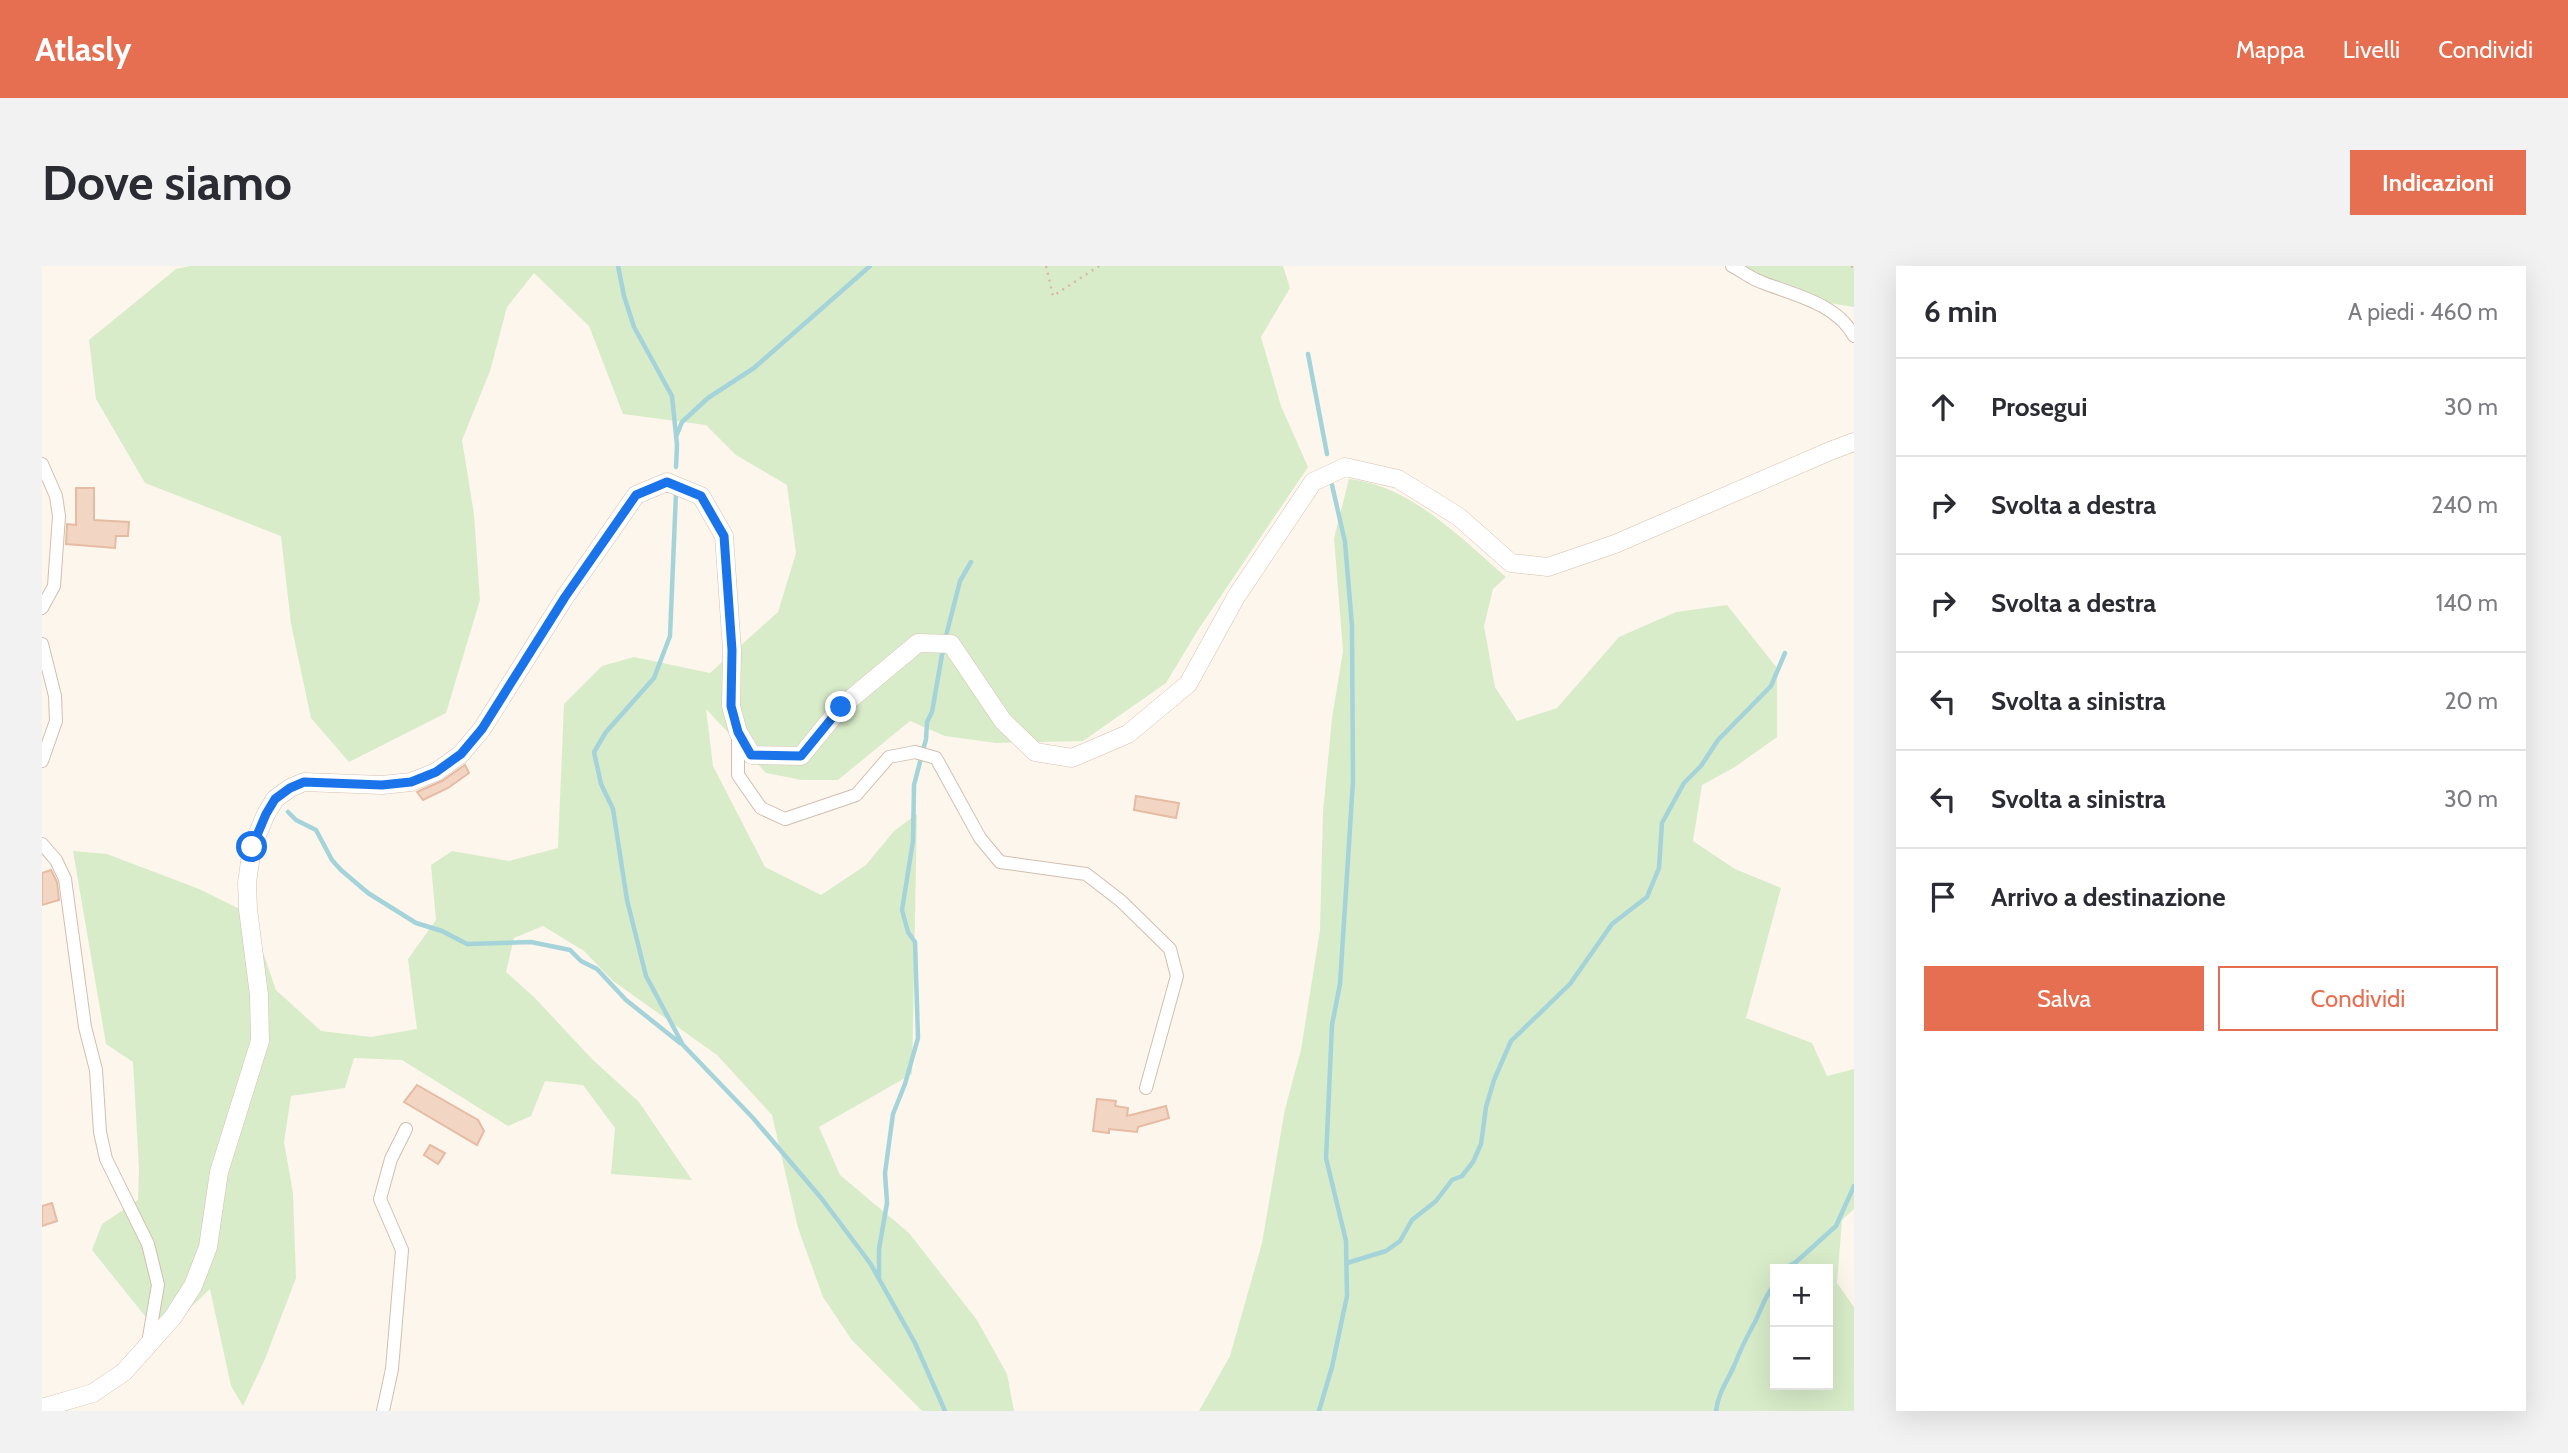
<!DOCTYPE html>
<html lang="it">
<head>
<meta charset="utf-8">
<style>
	:root { --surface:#fff; --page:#f2f2f3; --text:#2b2b33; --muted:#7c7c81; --line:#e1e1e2; --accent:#e76f51 }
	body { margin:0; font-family:Cabin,sans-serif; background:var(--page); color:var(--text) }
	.controls { position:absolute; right:21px; bottom:21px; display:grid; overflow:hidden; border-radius:0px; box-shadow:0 7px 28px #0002 }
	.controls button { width:63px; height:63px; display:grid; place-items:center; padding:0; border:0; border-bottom:2px solid var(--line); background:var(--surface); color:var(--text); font:35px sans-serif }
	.stop { position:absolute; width:21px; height:21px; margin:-16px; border:5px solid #1a73e8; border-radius:50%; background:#fff }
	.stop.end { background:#1a73e8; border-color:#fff; box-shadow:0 2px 7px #0008 }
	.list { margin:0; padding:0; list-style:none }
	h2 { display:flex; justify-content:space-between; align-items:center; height:91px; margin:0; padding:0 28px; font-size:30px }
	h2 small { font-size:23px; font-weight:400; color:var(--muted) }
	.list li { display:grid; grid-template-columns:46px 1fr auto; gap:21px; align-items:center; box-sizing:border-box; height:98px; padding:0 28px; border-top:2px solid var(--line) }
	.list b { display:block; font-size:26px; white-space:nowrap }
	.list em { font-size:23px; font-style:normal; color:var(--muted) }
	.actions { display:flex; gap:14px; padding:21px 28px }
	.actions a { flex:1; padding:16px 0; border:2px solid var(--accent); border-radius:0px; text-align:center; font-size:24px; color:var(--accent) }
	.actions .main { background:var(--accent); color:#fff }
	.icon { flex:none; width:38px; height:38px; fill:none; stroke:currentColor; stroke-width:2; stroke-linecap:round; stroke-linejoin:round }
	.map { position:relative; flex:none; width:1812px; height:1145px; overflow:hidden; border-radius:0px }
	header { display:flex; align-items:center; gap:42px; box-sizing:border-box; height:98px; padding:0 35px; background:var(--accent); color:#fff }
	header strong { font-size:33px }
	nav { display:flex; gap:38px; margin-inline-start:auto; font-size:24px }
	.intro { display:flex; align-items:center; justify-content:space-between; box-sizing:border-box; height:168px; padding:0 42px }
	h1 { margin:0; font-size:49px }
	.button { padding:18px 32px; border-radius:0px; background:var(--accent); color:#fff; font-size:24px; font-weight:700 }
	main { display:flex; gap:42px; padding:0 42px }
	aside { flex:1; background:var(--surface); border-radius:0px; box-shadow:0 7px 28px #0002 }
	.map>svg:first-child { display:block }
</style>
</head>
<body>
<header>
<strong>Atlasly</strong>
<nav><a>Mappa</a><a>Livelli</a><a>Condividi</a></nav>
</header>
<div class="intro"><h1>Dove siamo</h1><a class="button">Indicazioni</a></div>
<main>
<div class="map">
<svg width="1812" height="1145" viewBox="0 0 1812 1145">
	<rect width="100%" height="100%" fill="#fdf6ec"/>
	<path fill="#d8ecc9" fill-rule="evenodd" d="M148,0h1093l7,22 -29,49 20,69 27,61 -110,163 -32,53 -83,58 -87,2 -51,-7 -35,-15 -72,59h-36l-36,-7 -60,-64 7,57 52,101 56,28 45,-30 28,-34 23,-17 -5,260 -93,53 21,48 69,58 68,87 30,54 7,37h-92l-71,-72 -28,-42 -25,-69 -26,-113 -55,-60 -104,-74 -29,-30 -41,-25 -29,12 -8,34 29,26 57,61 47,43 53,78 -81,-6 4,-46 -32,-43 -38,-4 -14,35 -23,10 -106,-66 -48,-2 -9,30 -54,8 -7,46 9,51 3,85 -31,81 -22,47 -12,-20 -21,-97 -49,47 -69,-86 10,-26 36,-24 1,-31 -6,-107 -27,-18 -33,-193 34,3 92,35 51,25 26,76 45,41 50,6 46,-8 -9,-70 28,-39 -5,-55 21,-14 57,10 49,-13 6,-144 38,-38 32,-9 76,16 68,-61 18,-59 -9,-68 -51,-30 -30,-30 -83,-11 -34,-88 -55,-53 -27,34 -17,64 -28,69 12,74 6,86 -34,113 -97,49 -38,-44 -20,-94 -10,-88 -136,-53 -49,-84 -7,-59 87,-71z
		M1695,0h117v41l-57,-9z
		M1307,213c63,7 110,58 157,98l-13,12 -9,37 11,61 22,34 40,-13 62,-71 57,-25 51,-7 50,63v69l-42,30 -33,18 -9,56 42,28 46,19 -35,130 66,25 15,33 27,-7v140l-12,11 -5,63 17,24v104h-655l31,-55 32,-113 23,-134 16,-59 19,-120 3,-118 9,-94 11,-67 -9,-113zM1733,1003h53v116h-53z"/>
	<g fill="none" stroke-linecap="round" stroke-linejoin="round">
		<path stroke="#a5d3da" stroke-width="4.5" d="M576,0l6,30 10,31 38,69 5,49 -1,22
			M1266,88l19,100
			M634,171l6,-15 26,-24 46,-30 116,-102
			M634,227l-6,143 -16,42 -48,54 -12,20 7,32 12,25 14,91 19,76 37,69 70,73 69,81 48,64 45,80 30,68
			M903,374l15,-59 11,-19
			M246,546l8,8 20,10 16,30 9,10 27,23 48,30 26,8 25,13 64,-2 39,8 11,11 16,8 29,31 54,43
			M1305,997l39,-12 14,-10 12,-21 24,-19 16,-21 10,-4 11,-14 8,-18 5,-37 8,-27 17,-39 59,-57 42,-60 35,-27 12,-29 3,-45 22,-40 17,-17 17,-26 53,-54 14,-33
			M1742,1003l12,-7 40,-36 18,-40
			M837,1011v-28l8,-46 -2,-30 8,-59 12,-30 13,-46 -3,-96 -7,-10 -6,-22 11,-69 1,-56 12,-46 1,-17 5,-10 11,-63
			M1277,1145l13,-44 15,-71 -1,-55 -20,-83 6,-133 8,-41 13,-203 -1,-155 -7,-84 -13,-57
			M1674,1145c2,-18 11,-29 18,-45 6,-15 13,-30 21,-44 7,-14 10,-27 20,-38"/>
	</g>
	<path fill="#f3d5c3" stroke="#e6bba3" stroke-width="2" d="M34,222h18v32l35,2 -1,14h-12l-1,12 -49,-4 1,-20 9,1z
		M423,499l4,8 -21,15 -25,12 -6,-8 25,-11z
		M1094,530l43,7 -3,15 -42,-8z
		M9,604l6,12 2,18 -17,5v-32z
		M375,819l61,35 6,11 -7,14 -73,-43z
		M1055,833l19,2 -1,5 13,2 -1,8 39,-10 3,12 -31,9 -1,5 -28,-3v4l-16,-2z
		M388,879l15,8 -7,11 -14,-9z
		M10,937l5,18 -15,5v-20z"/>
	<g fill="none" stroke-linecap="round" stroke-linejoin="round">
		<defs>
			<path id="street" d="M1690,0c10,5 18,12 29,16 33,13 75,21 93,54
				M0,198l14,32 3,20 -5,70 -12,22
				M0,378l13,52 1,25 -14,40
				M696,467v42l23,33 24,11 71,-24 33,-38 26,-5 21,6 44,80 20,24 86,12 35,27 49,48 7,27 -31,112
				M0,578l14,16 9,19 20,148 11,43 4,62 6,27 42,85 10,41 -10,58
				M341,1145l9,-42 10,-119 -22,-51 11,-40 15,-30"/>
			<path id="secondary" d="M0,1142l51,-15 31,-21 49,-55 20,-31 15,-39 11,-75 41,-131 -1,-46 -11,-86 -1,-26 5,-36 14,-33 9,-15 15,-11 14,-6 78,3 29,-3 25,-10 25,-18 21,-25 83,-132 71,-102 31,-13 34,14 23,40 8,114 -1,56 7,26 14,23 49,1 40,-49 77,-64 33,1 52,77 32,31 37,6 56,-24 60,-50 48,-87 77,-115 32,-15 53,12 61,38 52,46 37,4 67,-23 215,-93 24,-9"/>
		</defs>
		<use href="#street" stroke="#d1beb0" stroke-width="14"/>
		<use href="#secondary" stroke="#d6c0b0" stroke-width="19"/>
		<path stroke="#d9b8a5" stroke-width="2.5" stroke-dasharray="2 5" stroke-linecap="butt" d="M1004,0l7,30 46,-30
			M1809,0l3,2"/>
		<use href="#street" stroke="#fff" stroke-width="12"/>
		<use href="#secondary" stroke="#fff" stroke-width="18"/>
	</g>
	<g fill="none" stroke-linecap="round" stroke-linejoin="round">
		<path stroke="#1a73e8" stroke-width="9" d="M210,581l14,-33 9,-15 15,-11 14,-6 78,3 29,-3 25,-10 25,-18 21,-25 83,-132 71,-102 31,-13 34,14 23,40 8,114 -1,56 7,26 13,23 50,1 40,-49"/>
	</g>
</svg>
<div class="controls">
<button>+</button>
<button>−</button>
</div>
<div class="stop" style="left:210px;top:581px"></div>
<div class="stop end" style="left:799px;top:441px"></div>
</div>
<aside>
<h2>6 min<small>A piedi · 460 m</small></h2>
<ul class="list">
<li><svg class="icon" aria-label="ahead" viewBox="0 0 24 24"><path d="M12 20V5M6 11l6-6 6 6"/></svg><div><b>Prosegui</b></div><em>30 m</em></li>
<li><svg class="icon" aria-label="right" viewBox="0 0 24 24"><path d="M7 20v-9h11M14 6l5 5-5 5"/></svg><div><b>Svolta a destra</b></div><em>240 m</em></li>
<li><svg class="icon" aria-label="right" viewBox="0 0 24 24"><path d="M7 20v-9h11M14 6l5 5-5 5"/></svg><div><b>Svolta a destra</b></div><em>140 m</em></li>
<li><svg class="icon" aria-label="left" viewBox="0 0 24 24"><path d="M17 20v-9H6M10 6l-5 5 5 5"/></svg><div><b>Svolta a sinistra</b></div><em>20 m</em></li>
<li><svg class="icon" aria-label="left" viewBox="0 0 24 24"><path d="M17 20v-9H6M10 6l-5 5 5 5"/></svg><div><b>Svolta a sinistra</b></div><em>30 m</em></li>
<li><svg class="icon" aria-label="arrive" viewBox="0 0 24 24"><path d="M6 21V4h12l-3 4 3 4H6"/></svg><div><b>Arrivo a destinazione</b></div></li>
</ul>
<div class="actions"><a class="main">Salva</a><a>Condividi</a></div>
</aside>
</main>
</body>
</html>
